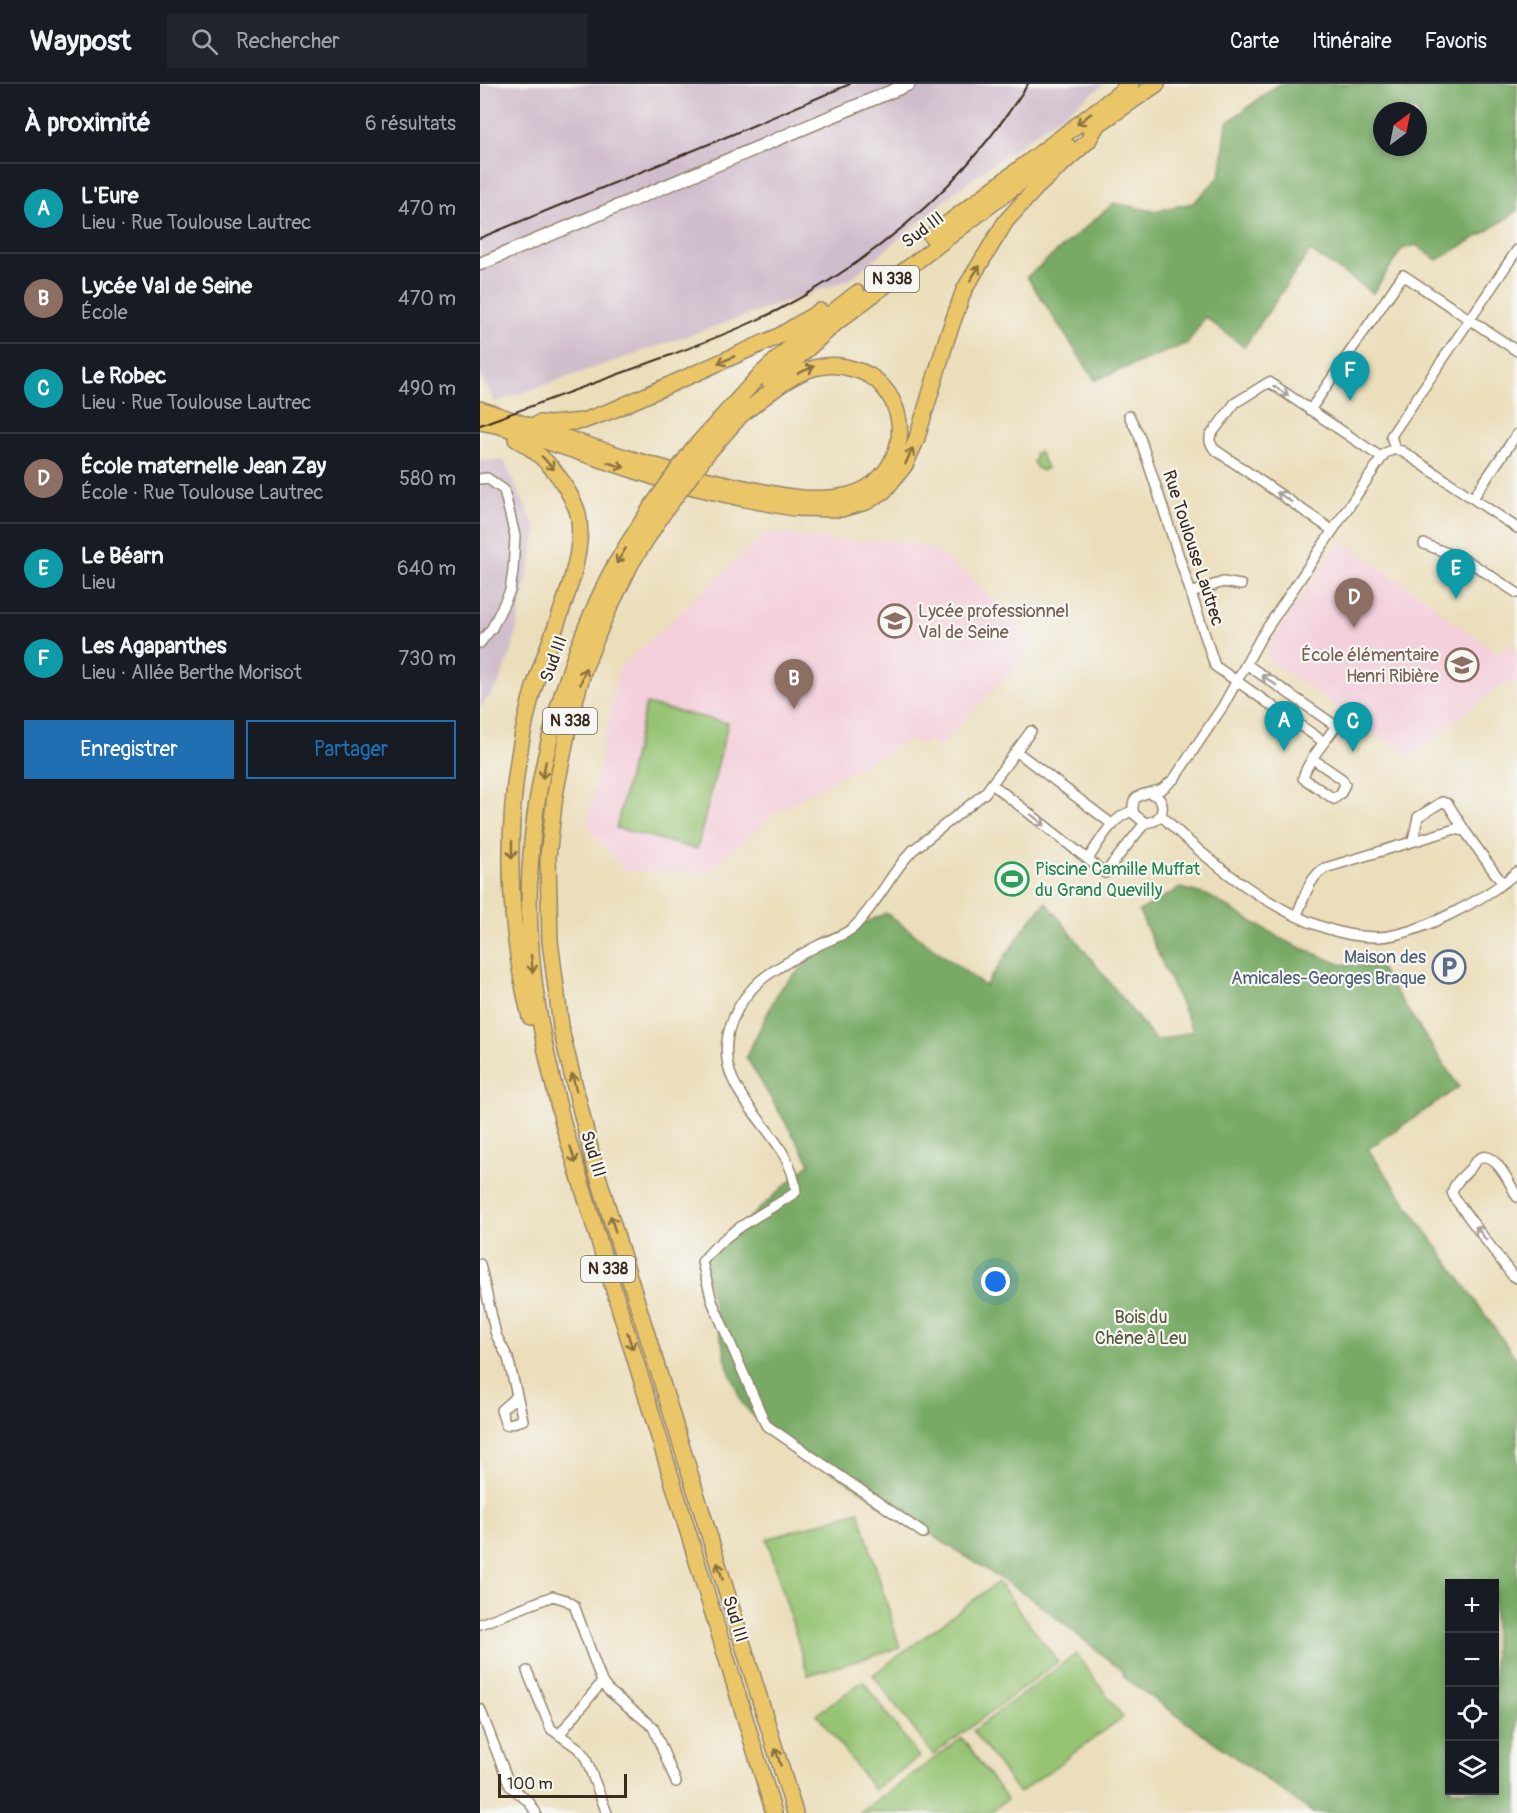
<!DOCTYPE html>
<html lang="fr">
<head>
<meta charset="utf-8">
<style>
	:root { --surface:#171b24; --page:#20242c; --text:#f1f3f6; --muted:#9ea1a6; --line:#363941; --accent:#1f6fb2 }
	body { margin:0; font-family:Pangolin,sans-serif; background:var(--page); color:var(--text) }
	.controls { position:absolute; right:18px; bottom:18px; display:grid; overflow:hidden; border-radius:0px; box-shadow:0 3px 9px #0003 }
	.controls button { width:54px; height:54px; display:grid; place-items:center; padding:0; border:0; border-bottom:2px solid var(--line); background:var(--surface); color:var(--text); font:30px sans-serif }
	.compass { position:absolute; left:893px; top:18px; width:54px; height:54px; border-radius:50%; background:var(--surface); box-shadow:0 3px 9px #0003; rotate:32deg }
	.scale { position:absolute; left:18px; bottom:15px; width:129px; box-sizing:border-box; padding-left:6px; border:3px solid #3b2a1e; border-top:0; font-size:16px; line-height:21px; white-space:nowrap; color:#3b2a1e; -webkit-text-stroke:4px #f6f6f2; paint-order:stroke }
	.you { position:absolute; left:516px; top:1198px; width:21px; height:21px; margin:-15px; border:4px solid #fff; border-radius:50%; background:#1a73e8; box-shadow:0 0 0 9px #1a73e833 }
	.badge { display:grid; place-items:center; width:39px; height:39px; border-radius:50%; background:var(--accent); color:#fff; font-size:20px; font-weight:700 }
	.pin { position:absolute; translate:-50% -50px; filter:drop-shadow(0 2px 3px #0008) }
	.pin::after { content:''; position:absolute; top:32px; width:21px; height:18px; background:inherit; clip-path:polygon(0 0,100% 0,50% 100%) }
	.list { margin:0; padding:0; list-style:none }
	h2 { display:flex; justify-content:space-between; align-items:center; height:78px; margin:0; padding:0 24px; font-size:26px }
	h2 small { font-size:20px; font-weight:400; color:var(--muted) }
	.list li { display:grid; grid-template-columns:39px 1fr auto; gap:18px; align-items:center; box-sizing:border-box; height:90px; padding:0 24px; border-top:2px solid var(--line) }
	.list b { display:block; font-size:22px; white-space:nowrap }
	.list p { margin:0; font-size:20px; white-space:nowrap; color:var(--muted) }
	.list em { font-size:20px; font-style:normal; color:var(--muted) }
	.actions { display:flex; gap:12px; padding:18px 24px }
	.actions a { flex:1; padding:14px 0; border:2px solid var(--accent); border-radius:0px; text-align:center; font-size:21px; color:var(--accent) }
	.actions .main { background:var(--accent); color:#fff }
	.icon { flex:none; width:33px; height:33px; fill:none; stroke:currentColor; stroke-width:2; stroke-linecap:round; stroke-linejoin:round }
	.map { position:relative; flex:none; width:1037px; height:1729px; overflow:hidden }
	header { display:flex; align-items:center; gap:36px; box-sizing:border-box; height:84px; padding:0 30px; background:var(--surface); border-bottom:2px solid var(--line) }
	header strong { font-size:28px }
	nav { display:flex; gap:33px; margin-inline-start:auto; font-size:21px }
	.search { width:420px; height:54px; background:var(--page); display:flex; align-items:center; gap:15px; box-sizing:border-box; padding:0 21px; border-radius:0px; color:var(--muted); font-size:22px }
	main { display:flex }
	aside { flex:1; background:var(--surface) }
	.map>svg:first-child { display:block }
</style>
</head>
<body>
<header>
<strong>Waypost</strong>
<div class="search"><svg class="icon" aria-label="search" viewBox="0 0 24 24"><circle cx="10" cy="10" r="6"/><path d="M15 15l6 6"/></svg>Rechercher</div>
<nav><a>Carte</a><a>Itinéraire</a><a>Favoris</a></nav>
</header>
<main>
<aside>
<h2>À proximité<small>6 résultats</small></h2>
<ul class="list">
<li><span class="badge" style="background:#0f9aa8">A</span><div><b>L'Eure</b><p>Lieu · Rue Toulouse Lautrec</p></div><em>470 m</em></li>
<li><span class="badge" style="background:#8d6e63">B</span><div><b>Lycée Val de Seine</b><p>École</p></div><em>470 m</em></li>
<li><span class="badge" style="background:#0f9aa8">C</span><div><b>Le Robec</b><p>Lieu · Rue Toulouse Lautrec</p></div><em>490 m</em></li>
<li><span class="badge" style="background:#8d6e63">D</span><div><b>École maternelle Jean Zay</b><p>École · Rue Toulouse Lautrec</p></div><em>580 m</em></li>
<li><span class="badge" style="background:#0f9aa8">E</span><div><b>Le Béarn</b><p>Lieu</p></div><em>640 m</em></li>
<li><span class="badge" style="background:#0f9aa8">F</span><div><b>Les Agapanthes</b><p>Lieu · Allée Berthe Morisot</p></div><em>730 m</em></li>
</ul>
<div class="actions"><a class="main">Enregistrer</a><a>Partager</a></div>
</aside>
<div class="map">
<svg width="1037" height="1729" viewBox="0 0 1037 1729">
	<rect width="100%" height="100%" fill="#f6f6f2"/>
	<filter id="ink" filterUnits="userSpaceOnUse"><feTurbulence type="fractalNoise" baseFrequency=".0167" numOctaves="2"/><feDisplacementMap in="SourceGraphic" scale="12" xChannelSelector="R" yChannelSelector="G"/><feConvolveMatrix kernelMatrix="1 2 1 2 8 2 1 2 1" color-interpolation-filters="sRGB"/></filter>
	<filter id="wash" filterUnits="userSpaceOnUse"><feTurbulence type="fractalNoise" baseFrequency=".008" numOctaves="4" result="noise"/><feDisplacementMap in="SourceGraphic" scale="24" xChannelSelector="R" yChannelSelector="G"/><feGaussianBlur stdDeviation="1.35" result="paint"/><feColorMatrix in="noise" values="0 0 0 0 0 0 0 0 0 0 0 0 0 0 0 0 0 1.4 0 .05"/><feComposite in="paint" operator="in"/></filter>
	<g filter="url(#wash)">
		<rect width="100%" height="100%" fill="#ebdebb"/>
		<path fill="#f4cfdc" d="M288,448l63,8 56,1 25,2 24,8 31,23 70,69 -99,106 -10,-9 -5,5 -12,-6 -106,57 -36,21 -62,56 -81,-2 -39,-45 32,-157z
			M860,456l97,66 -1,4 64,44 9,-12 8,12v27l-26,11 -80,65 -144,-98 -1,-9z"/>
		<path fill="#d0bdcc" d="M0,0h625l-139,99 -117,97 -354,122 -15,-28z
			M0,376l24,1 33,70 -25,120 -14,35 -18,22z"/>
		<path fill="#96c473" stroke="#687748" stroke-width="1.5" d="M559,367l8,17 -5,3 -5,-3 -4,-6 3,-5 -2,-3z
			M166,620l82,19 -31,126 -81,-21z
			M379,1427l41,137 -92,27 -41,-136z
			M518,1498l60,80 -125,93 -60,-80z
			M596,1570l47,63 -104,76 -46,-62z
			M383,1597l56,76 -45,33 -57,-76z
			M482,1654l45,61 -18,14h-129z"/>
		<path fill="#78aa65" stroke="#5a6a42" stroke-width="1.5" fill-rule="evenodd" d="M799,0h238v127l-28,19 -52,30 -21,-15 -14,4 -29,44 -63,-42 -66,96 -39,-30 -17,26 -93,37 -68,-103 87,-74 40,8 39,-8 27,-27 7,-53zM902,27h36v36h-36z
			M700,804l27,7 78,46 55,23 39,3 80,120 -91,62 149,211v453h-204l-188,-135 -4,-8 -88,-71 -267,-169 -24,-27 -14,-35 -25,-108 107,-97 -64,-106 33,-67 52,-51 55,-26 99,73 41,-60 20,-24 110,139 37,-10 -54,-120zM970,1500h44v206h-44z"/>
	</g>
	<g filter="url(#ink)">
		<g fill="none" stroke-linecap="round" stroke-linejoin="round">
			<defs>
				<path id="minor" d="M830,326l93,-135 114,76
					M649,332l10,19 76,231 109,76
					M915,365l-4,-13 126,-186
					M0,395l7,-1 17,12 11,46 -2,35 -3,20 -18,37 -12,15
					M993,414l44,-64
					M852,446l-118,-81 -4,-7v-6l25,-33 34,-21 113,76
					M944,460l44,17 49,32
					M711,509l32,-11 18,3
					M766,580l90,62c-11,16 -28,34 -33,52l31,21 7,-6 4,-9 -3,-5 -29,-20
					M536,667l97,74
					M512,700l113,89 40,-50
					M669,709c15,4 18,19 5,28l-9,2 -11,-9c-6,-23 14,-19 28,-25 4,-3 8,-7 12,-10l49,-73 38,-69 124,-184 10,-4 7,2 115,77
					M681,731c51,51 141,124 218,122 40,-2 108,-39 138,-65
					M933,757l5,-24 24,-15 6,2 17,27
					M608,775c11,-16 24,-43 45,-48
					M817,831c7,-16 12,-38 28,-47l130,-39 10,2 37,52
					M1037,1113c-5,-10 -23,-48 -37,-39 -4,2 -8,8 -10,11 -7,7 -15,13 -18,23l3,7 57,76 5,3
					M0,1180l16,71 12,23 15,62 -17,5 -5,-15 16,-14
					M443,1449l-157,-108 -54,-124 -10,-39c24,-32 62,-48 94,-70 -4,-51 -58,-82 -68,-127 -7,-31 10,-65 33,-85 14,-12 41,-26 58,-35 11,-6 28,-10 36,-19 17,-17 34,-47 49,-66l9,-10 72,-57 46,-62
					M0,1540l73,-28 13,4 8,5 28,77 -43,53
					M47,1587l24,58 27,19 7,9 22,56
					M122,1598l6,8 45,37 23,55
					M0,1625l30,77 19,16 7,11"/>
				<path id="tertiary" d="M0,180l429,-180"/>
				<path id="trunk" d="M610,46l67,-46
					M451,152l200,-152
					M290,299l67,-61 231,-176
					M0,325c88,30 178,62 270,80 32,7 67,14 99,6 23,-5 40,-23 47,-44 8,-22 2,-47 -13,-64 -8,-10 -18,-15 -30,-18 -44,-15 -79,21 -112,46
					M0,338l20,4 163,54 82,19 49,9 47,1 25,-7 18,-11 21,-26 11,-24 31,-103 17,-48 42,-69 31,-34 51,-46 9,-16
					M59,339l12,1 32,-3 30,-11 166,-74 41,-25
					M36,355c25,14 42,32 55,58 2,5 6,11 7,17 11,51 -36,136 -48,188 -26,102 -25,213 0,315
					M212,366l67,-74 43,-40 55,-43
					M226,371l42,-48
					M172,422c-15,24 -32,48 -45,74 -54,113 -86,242 -76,369 4,60 18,119 33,178l210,686
					M184,428l-32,50 -28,57 -20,50 -14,50 -15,76 -7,62 2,84 12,93 31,126 202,653"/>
			</defs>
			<use href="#minor" stroke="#93846c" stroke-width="12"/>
			<use href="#tertiary" stroke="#93846c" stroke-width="15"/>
			<use href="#trunk" stroke="#93846c" stroke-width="18"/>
			<use href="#minor" stroke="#fff" stroke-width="9"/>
			<use href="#tertiary" stroke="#fff" stroke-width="12"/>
			<use href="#trunk" stroke="#ebc669" stroke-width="15"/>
			<path stroke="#3b2a1e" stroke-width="2" d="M0,154l251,-103 119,-51
				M0,341c62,-23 125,-46 188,-69 37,-14 75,-28 110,-46 102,-53 188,-129 250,-226"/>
			<defs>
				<path id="trunk-bridge" d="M172,422l40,-56
					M184,428l42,-57"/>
			</defs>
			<use href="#trunk-bridge" stroke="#93846c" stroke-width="18" stroke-linecap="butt"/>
			<use href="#trunk-bridge" stroke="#ebc669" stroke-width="15"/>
		</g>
		<defs><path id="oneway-shaft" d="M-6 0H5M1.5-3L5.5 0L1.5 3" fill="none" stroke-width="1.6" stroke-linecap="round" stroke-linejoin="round" transform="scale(1.5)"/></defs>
		<g stroke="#8a7040">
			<use href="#oneway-shaft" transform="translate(604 35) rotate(142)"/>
			<use href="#oneway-shaft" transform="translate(495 189) rotate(-58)"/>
			<use href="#oneway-shaft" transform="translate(246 276) rotate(156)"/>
			<use href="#oneway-shaft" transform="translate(326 286) rotate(-24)"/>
			<use href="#oneway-shaft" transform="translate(429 372) rotate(-66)"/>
			<use href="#oneway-shaft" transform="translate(68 379) rotate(47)"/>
			<use href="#oneway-shaft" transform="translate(136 381) rotate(17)"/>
			<use href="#oneway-shaft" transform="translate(141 472) rotate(121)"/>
			<use href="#oneway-shaft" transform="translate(103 592) rotate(-73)"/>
			<use href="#oneway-shaft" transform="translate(64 686) rotate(102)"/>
			<use href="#oneway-shaft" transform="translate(32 766) rotate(90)"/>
			<use href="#oneway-shaft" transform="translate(52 880) rotate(84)"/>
			<use href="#oneway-shaft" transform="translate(94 998) rotate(-104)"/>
			<use href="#oneway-shaft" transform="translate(93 1071) rotate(73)"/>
			<use href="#oneway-shaft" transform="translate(133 1140) rotate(-107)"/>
			<use href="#oneway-shaft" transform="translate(150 1257) rotate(73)"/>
			<use href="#oneway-shaft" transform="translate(240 1487) rotate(-107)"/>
			<use href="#oneway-shaft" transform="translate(298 1673) rotate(-107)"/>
		</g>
		<g stroke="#a79f9a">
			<use href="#oneway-shaft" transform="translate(801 307) rotate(33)"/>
			<use href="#oneway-shaft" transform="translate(804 413) rotate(-146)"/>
			<use href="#oneway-shaft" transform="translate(789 596) rotate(-145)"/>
			<use href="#oneway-shaft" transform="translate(558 736) rotate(39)"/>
			<use href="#oneway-shaft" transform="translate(1001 1149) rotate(-127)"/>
		</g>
	</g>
	<defs>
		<symbol id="school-ring" viewBox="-11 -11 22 22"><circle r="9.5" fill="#f6f6f2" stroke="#8d6e63" stroke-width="1.5"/><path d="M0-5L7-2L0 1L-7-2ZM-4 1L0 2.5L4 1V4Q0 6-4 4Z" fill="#8d6e63"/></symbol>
		<symbol id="stadium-ring" viewBox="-11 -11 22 22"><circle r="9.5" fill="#f6f6f2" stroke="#2e9e5b" stroke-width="1.5"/><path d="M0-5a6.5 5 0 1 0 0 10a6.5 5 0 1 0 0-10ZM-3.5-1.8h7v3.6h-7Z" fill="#2e9e5b"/></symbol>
		<symbol id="parking-ring" viewBox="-11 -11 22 22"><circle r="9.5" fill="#f6f6f2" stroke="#5c6f8a" stroke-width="1.5"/><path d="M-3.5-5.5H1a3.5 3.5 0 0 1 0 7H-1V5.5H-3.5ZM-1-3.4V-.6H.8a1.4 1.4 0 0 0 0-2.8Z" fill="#5c6f8a"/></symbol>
	</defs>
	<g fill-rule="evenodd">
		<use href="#school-ring" x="396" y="518" width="38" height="38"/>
		<use href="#school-ring" x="963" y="562" width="38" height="38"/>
		<use href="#stadium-ring" x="513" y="776" width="38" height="38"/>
		<use href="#parking-ring" x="950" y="864" width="38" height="38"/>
	</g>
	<g text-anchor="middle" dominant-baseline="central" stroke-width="4.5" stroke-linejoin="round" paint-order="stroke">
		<g fill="#f6f6f2" stroke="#73675e" stroke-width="1.5">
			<rect x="385" y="182" width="54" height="26" rx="4.5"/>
			<rect x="63" y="624" width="54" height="26" rx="4.5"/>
			<rect x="101" y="1172" width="54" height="26" rx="4.5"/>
		</g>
		<g font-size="16" font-weight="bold" fill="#3b2a1e">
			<text x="412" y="195">N 338</text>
			<text x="90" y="637">N 338</text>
			<text x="128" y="1185">N 338</text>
		</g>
		<g font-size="18" fill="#3b2a1e" stroke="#f6f6f2">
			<text transform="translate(443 146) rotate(-37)">Sud III</text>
			<text transform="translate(713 464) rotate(72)">Rue Toulouse Lautrec</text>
			<text transform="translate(74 575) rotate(-70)">Sud III</text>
			<text transform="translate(113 1070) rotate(73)">Sud III</text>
			<text transform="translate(255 1535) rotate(73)">Sud III</text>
		</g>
		<g font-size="18" fill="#785e54" stroke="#f6f6f2" text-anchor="start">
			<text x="438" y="527">Lycée professionnel<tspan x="438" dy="21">Val de Seine</tspan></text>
			<text x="959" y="571" text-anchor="end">École élémentaire<tspan x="959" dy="21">Henri Ribière</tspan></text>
		</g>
		<g font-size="18" fill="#27864d" stroke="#f6f6f2" text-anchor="start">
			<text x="555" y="785">Piscine Camille Muffat<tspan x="555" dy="21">du Grand Quevilly</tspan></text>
		</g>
		<g font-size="18" fill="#4e5e75" stroke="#f6f6f2" text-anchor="end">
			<text x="946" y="873">Maison des<tspan x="946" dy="21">Amicales-Georges Braque</tspan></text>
		</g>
		<g font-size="18" fill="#565838" stroke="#f6f6f2">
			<text x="661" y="1233">Bois du<tspan x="661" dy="21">Chêne à Leu</tspan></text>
		</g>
	</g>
</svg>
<div class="controls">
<button>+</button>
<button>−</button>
<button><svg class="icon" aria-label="locate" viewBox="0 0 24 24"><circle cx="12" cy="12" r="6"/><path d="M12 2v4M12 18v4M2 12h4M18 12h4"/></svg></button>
<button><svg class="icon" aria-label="layers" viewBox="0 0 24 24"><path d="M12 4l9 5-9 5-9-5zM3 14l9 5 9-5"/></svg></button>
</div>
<svg class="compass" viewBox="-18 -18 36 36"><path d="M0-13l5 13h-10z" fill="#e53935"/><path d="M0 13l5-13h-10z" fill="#9ea1a6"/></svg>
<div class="scale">100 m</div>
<div class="you"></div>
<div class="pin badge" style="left:804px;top:667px;background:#0f9aa8">A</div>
<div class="pin badge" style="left:314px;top:625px;background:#8d6e63">B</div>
<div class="pin badge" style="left:873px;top:668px;background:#0f9aa8">C</div>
<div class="pin badge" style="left:874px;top:544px;background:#8d6e63">D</div>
<div class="pin badge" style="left:976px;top:515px;background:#0f9aa8">E</div>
<div class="pin badge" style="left:870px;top:317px;background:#0f9aa8">F</div>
</div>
</main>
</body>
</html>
